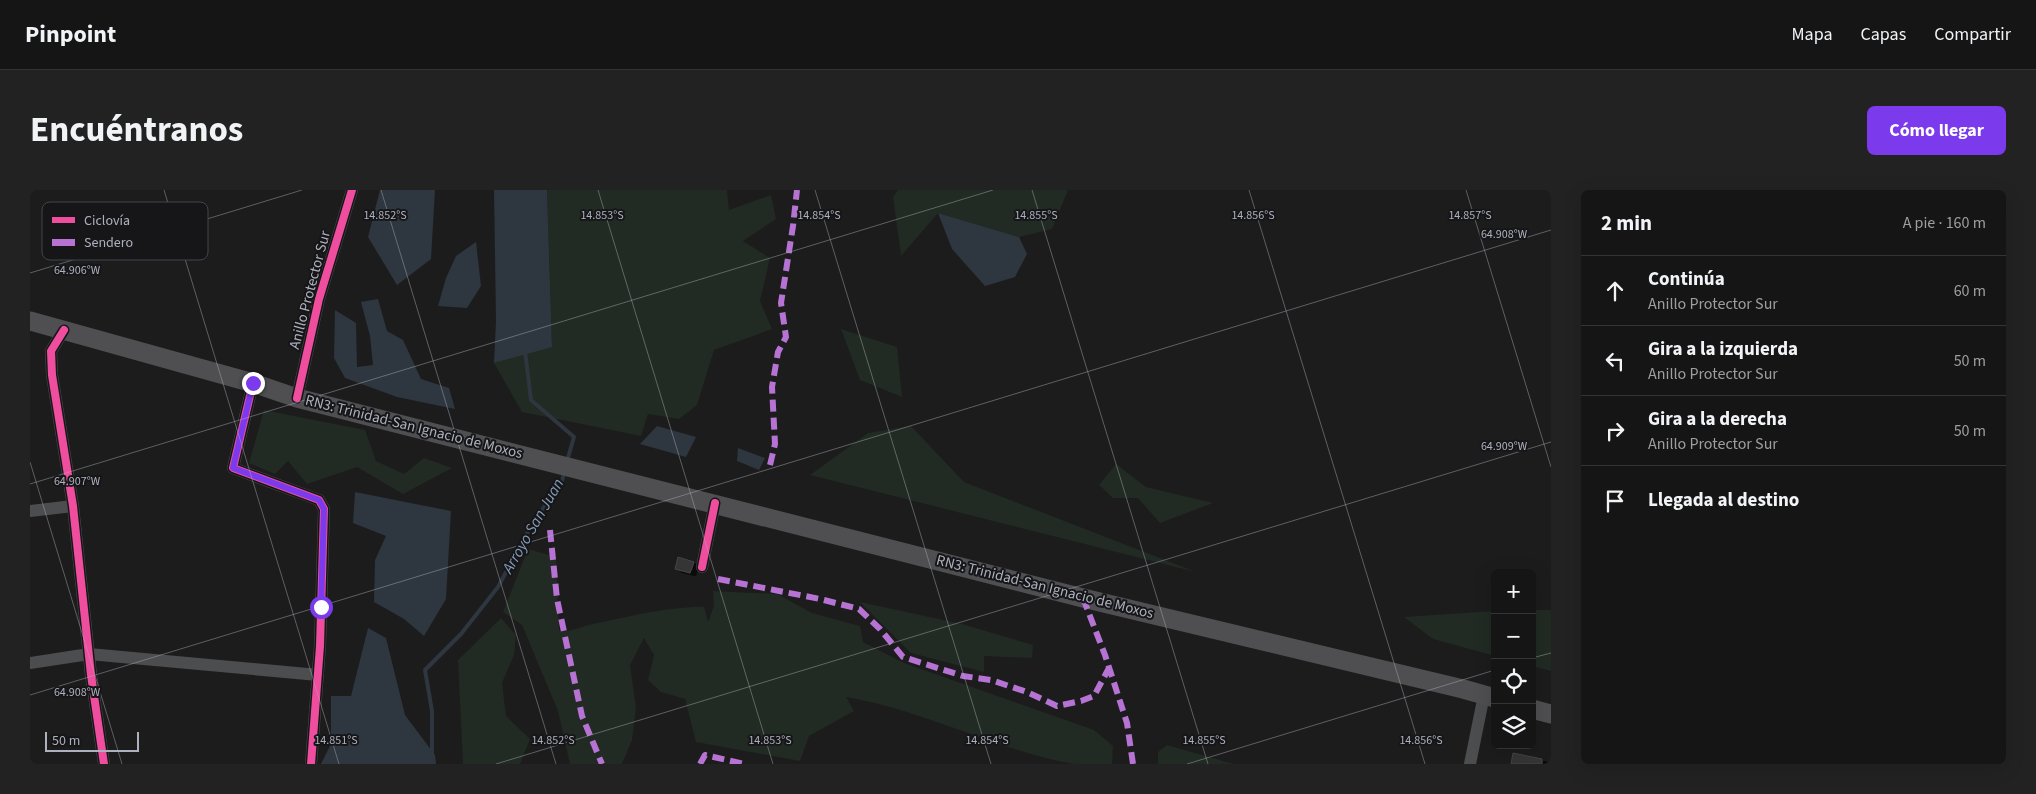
<!DOCTYPE html>
<html lang="es">
<head>
<meta charset="utf-8">
<style>
	:root { --surface:#151515; --page:#222; --text:#f1f3f6; --muted:#9d9fa0; --line:#343434; --accent:#7c3aed }
	body { margin:0; font-family:"Source Sans 3",sans-serif; background:var(--page); color:var(--text) }
	.controls { position:absolute; right:15px; bottom:15px; display:grid; overflow:hidden; border-radius:8px; box-shadow:0 5px 20px #0002 }
	.controls button { width:45px; height:45px; display:grid; place-items:center; padding:0; border:0; border-bottom:1px solid var(--line); background:var(--surface); color:var(--text); font:25px sans-serif }
	.scale { position:absolute; left:15px; bottom:12px; width:94px; box-sizing:border-box; padding-left:5px; border:2px solid #adb1bd; border-top:0; font-size:14px; line-height:18px; white-space:nowrap; color:#adb1bd; -webkit-text-stroke:4px #161618; paint-order:stroke }
	.stop { position:absolute; width:15px; height:15px; margin:-11px; border:4px solid #7c3aed; border-radius:50%; background:#fff }
	.stop.end { background:#7c3aed; border-color:#fff; box-shadow:0 1px 5px #0008 }
	.list { margin:0; padding:0; list-style:none }
	h2 { display:flex; justify-content:space-between; align-items:center; height:65px; margin:0; padding:0 20px; font-size:21px }
	h2 small { font-size:16px; font-weight:400; color:var(--muted) }
	.list li { display:grid; grid-template-columns:32px 1fr auto; gap:15px; align-items:center; box-sizing:border-box; height:70px; padding:0 20px; border-top:1px solid var(--line) }
	.list b { display:block; font-size:19px; white-space:nowrap }
	.list p { margin:0; font-size:16px; white-space:nowrap; color:var(--muted) }
	.list em { font-size:16px; font-style:normal; color:var(--muted) }
	.icon { flex:none; width:28px; height:28px; fill:none; stroke:currentColor; stroke-width:2; stroke-linecap:round; stroke-linejoin:round }
	.map { position:relative; flex:none; width:1521px; height:574px; overflow:hidden; border-radius:8px }
	header { display:flex; align-items:center; gap:30px; box-sizing:border-box; height:70px; padding:0 25px; background:var(--surface); border-bottom:1px solid var(--line) }
	header strong { font-size:24px }
	nav { display:flex; gap:28px; margin-inline-start:auto; font-size:18px }
	.intro { display:flex; align-items:center; justify-content:space-between; box-sizing:border-box; height:120px; padding:0 30px }
	h1 { margin:0; font-size:35px }
	.button { padding:12px 22px; border-radius:8px; background:var(--accent); color:#fff; font-size:18px; font-weight:700 }
	main { display:flex; gap:30px; padding:0 30px }
	aside { flex:1; background:var(--surface); border-radius:8px; box-shadow:0 5px 20px #0002 }
	.map>svg:first-child { display:block }
</style>
</head>
<body>
<header>
<strong>Pinpoint</strong>
<nav><a>Mapa</a><a>Capas</a><a>Compartir</a></nav>
</header>
<div class="intro"><h1>Encuéntranos</h1><a class="button">Cómo llegar</a></div>
<main>
<div class="map">
<svg width="1521" height="574" viewBox="0 0 1521 574">
	<defs>
		<filter id="shadow"><feDropShadow dx="5.5" dy="3" stdDeviation="0" flood-color="#0009"/></filter>
	</defs>
	<rect width="100%" height="100%" fill="#1c1c1c"/>
	<path fill="#212a23" d="M517,0h180l2,20 42,-15 5,24 -33,22 27,17 -10,43 12,28 -58,21 -17,55 -18,14 -31,-5 -7,22 -119,-24 -28,-49 58,-17z
		M868,0h170l-16,39 -33,8 -81,-24 -37,43 -8,-59z
		M811,139l56,18 5,50 -42,-17z
		M234,220l101,20 11,31 28,13 20,-16 28,10 -49,26 -46,-27 -50,17 -19,-23 -13,13 -26,-11z
		M881,236l53,56 232,90 -386,-97 58,-42z
		M1086,274l30,23 67,16 -53,20 -22,-25h-25l-14,-13z
		M498,359l28,8 3,74c14,1 20,-4 34,-7 33,-7 77,-18 111,-17l4,15 6,-16 -1,-15 64,3 35,19 48,13 3,16 41,21 190,67 19,16 -1,18c-12,0 -26,0 -38,0 -79,-14 -150,-54 -228,-67l8,14 -45,25 -9,25 -104,-19 -11,-43 -24,-7 -13,-12 6,-25 -10,-17 -14,27 6,43 -4,32 -10,24h-52l-12,-53 -36,-86 -19,-13z
		M830,412l102,22 71,21 -1,13 -48,-2v16l-73,-19z
		M1502,420h19v61l-19,-5z
		M1465,421v45l-62,-17 -29,-22z
		M471,428l15,17 -2,20 -12,28 4,33 24,23 -10,25h-57l-5,-104z
		M1137,555l67,19h-76v-12z"/>
	<path fill="#2e363f" d="M350,0h55l-4,69 -34,26 -29,-48z
		M464,0h53l5,157 -58,16 2,-42z
		M908,23l81,24 8,17 -12,23 -30,9 -33,-37z
		M446,52l5,44 -14,22 -29,-2 8,-28 10,-22z
		M348,109l9,32 16,9 18,39 28,9 6,21 -58,-12 -52,-19 -11,-20 1,-48 21,13 1,44 16,-2 -3,-29 -9,-34z
		M627,236l39,11 -10,20 -46,-13z
		M708,258l27,10 -6,12 -22,-9z
		M325,302l96,19 -5,88 -22,37 -20,-17 -30,-17 1,-42 11,-24 -33,-13z
		M338,438l18,10 19,77 30,40 1,9h-115l10,-20v-48h20z"/>
	<g fill="none" stroke-linecap="round" stroke-linejoin="round">
		<path stroke="#2e363f" stroke-width="4" d="M495,161l6,49 43,37 -7,24
			M402,574v-53l-7,-41 36,-36 37,-47 33,-61 31,-45 2,-8"/>
	</g>
	<path fill="#343434" stroke="#444548" filter="url(#shadow)" d="M648,367l16,5 -4,11 -15,-4z
		M1483,563l29,6v5h-31z"/>
	<g fill="none" stroke-linecap="round" stroke-linejoin="round">
		<path stroke="#4c4d4f" stroke-width="12" d="M34,140l-13,21 1,24 21,131 18,169 13,89
			M223,193l-20,85 86,32 5,9 -4,137 -9,118
			M267,208l22,-99 33,-109
			M0,321l43,-5
			M672,377l13,-64
			M0,473l59,-9 229,21
			M1440,574l14,-69"/>
		<path stroke="#4f4f52" stroke-width="19" d="M0,131l223,62 44,15 786,200 380,91 32,9
			M1502,519l19,5"/>
		<path stroke="#b673d3" stroke-width="6" stroke-dasharray="12 6" stroke-linecap="butt" d="M740,275l5,-21 -3,-57 6,-35 8,-15 -5,-34 12,-77 4,-36
			M520,340l7,69 25,117 20,48
			M688,389l102,20 39,10 21,20 23,28 60,19 28,4 36,12 30,14 24,-5 13,-5 15,-28
			M1053,408l22,57 22,68 6,41
			M670,574l5,-9 39,9"/>
		<defs>
			<path id="cycleway" d="M34,140l-13,21 1,24 21,131 18,169 13,89
				M223,193l-20,85 86,32 5,9 -4,137 -9,118
				M267,208l22,-99 33,-109
				M672,377l13,-64"/>
		</defs>
		<use href="#cycleway" stroke="#161618" stroke-width="11"/>
		<use href="#cycleway" stroke="#ef4d9e" stroke-width="8"/>
	</g>
	<g fill="none" stroke-linecap="round" stroke-linejoin="round">
		<path stroke="#7c3aed" stroke-width="6" d="M223,193l-20,85 86,32 5,9 -3,98"/>
	</g>
	<path fill="none" stroke="#adb1bd" stroke-width="1" stroke-opacity="0.45" d="M134,0l175,574M351,0l175,574M568,0l175,574M785,0l176,574M1002,0l176,574M1219,0l176,574M1436,0l85,277M0,83l272,-83M0,272l92,302M0,294l963,-294M1502,468l19,-5M0,505l1521,-465M466,574l1055,-322M1157,574l308,-94"/>
	<g text-anchor="middle" dominant-baseline="central" stroke-width="4" stroke-linejoin="round" paint-order="stroke">
		<g font-size="15" fill="#adb1bd" stroke="#161618">
			<text transform="translate(280 100) rotate(-75)">Anillo Protector Sur</text>
			<text transform="translate(384 237) rotate(14)">RN3: Trinidad-San Ignacio de Moxos</text>
			<text transform="translate(1015 397) rotate(14)">RN3: Trinidad-San Ignacio de Moxos</text>
		</g>
		<g font-size="16" font-style="italic" fill="#859cb7" stroke="#161618">
			<text transform="translate(503 336) rotate(-60)">Arroyo San Juan</text>
		</g>
	</g>
	<rect x="12" y="12" width="166" height="58" rx="8" fill="#161618" stroke="#43444a" stroke-width="1"/>
	<rect x="22" y="27" width="23" height="6" fill="#ef4d9e"/>
	<rect x="22" y="49" width="23" height="7" fill="#b673d3"/>
	<g font-size="14" fill="#adb1bd">
		<text x="54" y="35">Ciclovía</text>
		<text x="54" y="57">Sendero</text>
	</g>
	<g font-size="12" text-anchor="middle" fill="#adb1bd" stroke="#161618" stroke-width="4" stroke-linejoin="round" paint-order="stroke">
		<text x="355" y="29">14.852°S</text>
		<text x="572" y="29">14.853°S</text>
		<text x="789" y="29">14.854°S</text>
		<text x="1006" y="29">14.855°S</text>
		<text x="1223" y="29">14.856°S</text>
		<text x="1440" y="29">14.857°S</text>
		<text x="1474" y="48">64.908°W</text>
		<text x="47" y="84">64.906°W</text>
		<text x="1474" y="260">64.909°W</text>
		<text x="47" y="295">64.907°W</text>
		<text x="47" y="506">64.908°W</text>
		<text x="306" y="554">14.851°S</text>
		<text x="523" y="554">14.852°S</text>
		<text x="740" y="554">14.853°S</text>
		<text x="957" y="554">14.854°S</text>
		<text x="1174" y="554">14.855°S</text>
		<text x="1391" y="554">14.856°S</text>
	</g>
</svg>
<div class="controls">
<button>+</button>
<button>−</button>
<button><svg class="icon" aria-label="locate" viewBox="0 0 24 24"><circle cx="12" cy="12" r="6"/><path d="M12 2v4M12 18v4M2 12h4M18 12h4"/></svg></button>
<button><svg class="icon" aria-label="layers" viewBox="0 0 24 24"><path d="M12 4l9 5-9 5-9-5zM3 14l9 5 9-5"/></svg></button>
</div>
<div class="scale">50 m</div>
<div class="stop" style="left:291px;top:417px"></div>
<div class="stop end" style="left:223px;top:193px"></div>
</div>
<aside>
<h2>2 min<small>A pie · 160 m</small></h2>
<ul class="list">
<li><svg class="icon" aria-label="ahead" viewBox="0 0 24 24"><path d="M12 20V5M6 11l6-6 6 6"/></svg><div><b>Continúa</b><p>Anillo Protector Sur</p></div><em>60 m</em></li>
<li><svg class="icon" aria-label="left" viewBox="0 0 24 24"><path d="M17 20v-9H6M10 6l-5 5 5 5"/></svg><div><b>Gira a la izquierda</b><p>Anillo Protector Sur</p></div><em>50 m</em></li>
<li><svg class="icon" aria-label="right" viewBox="0 0 24 24"><path d="M7 20v-9h11M14 6l5 5-5 5"/></svg><div><b>Gira a la derecha</b><p>Anillo Protector Sur</p></div><em>50 m</em></li>
<li><svg class="icon" aria-label="arrive" viewBox="0 0 24 24"><path d="M6 21V4h12l-3 4 3 4H6"/></svg><div><b>Llegada al destino</b></div></li>
</ul>
</aside>
</main>
</body>
</html>
